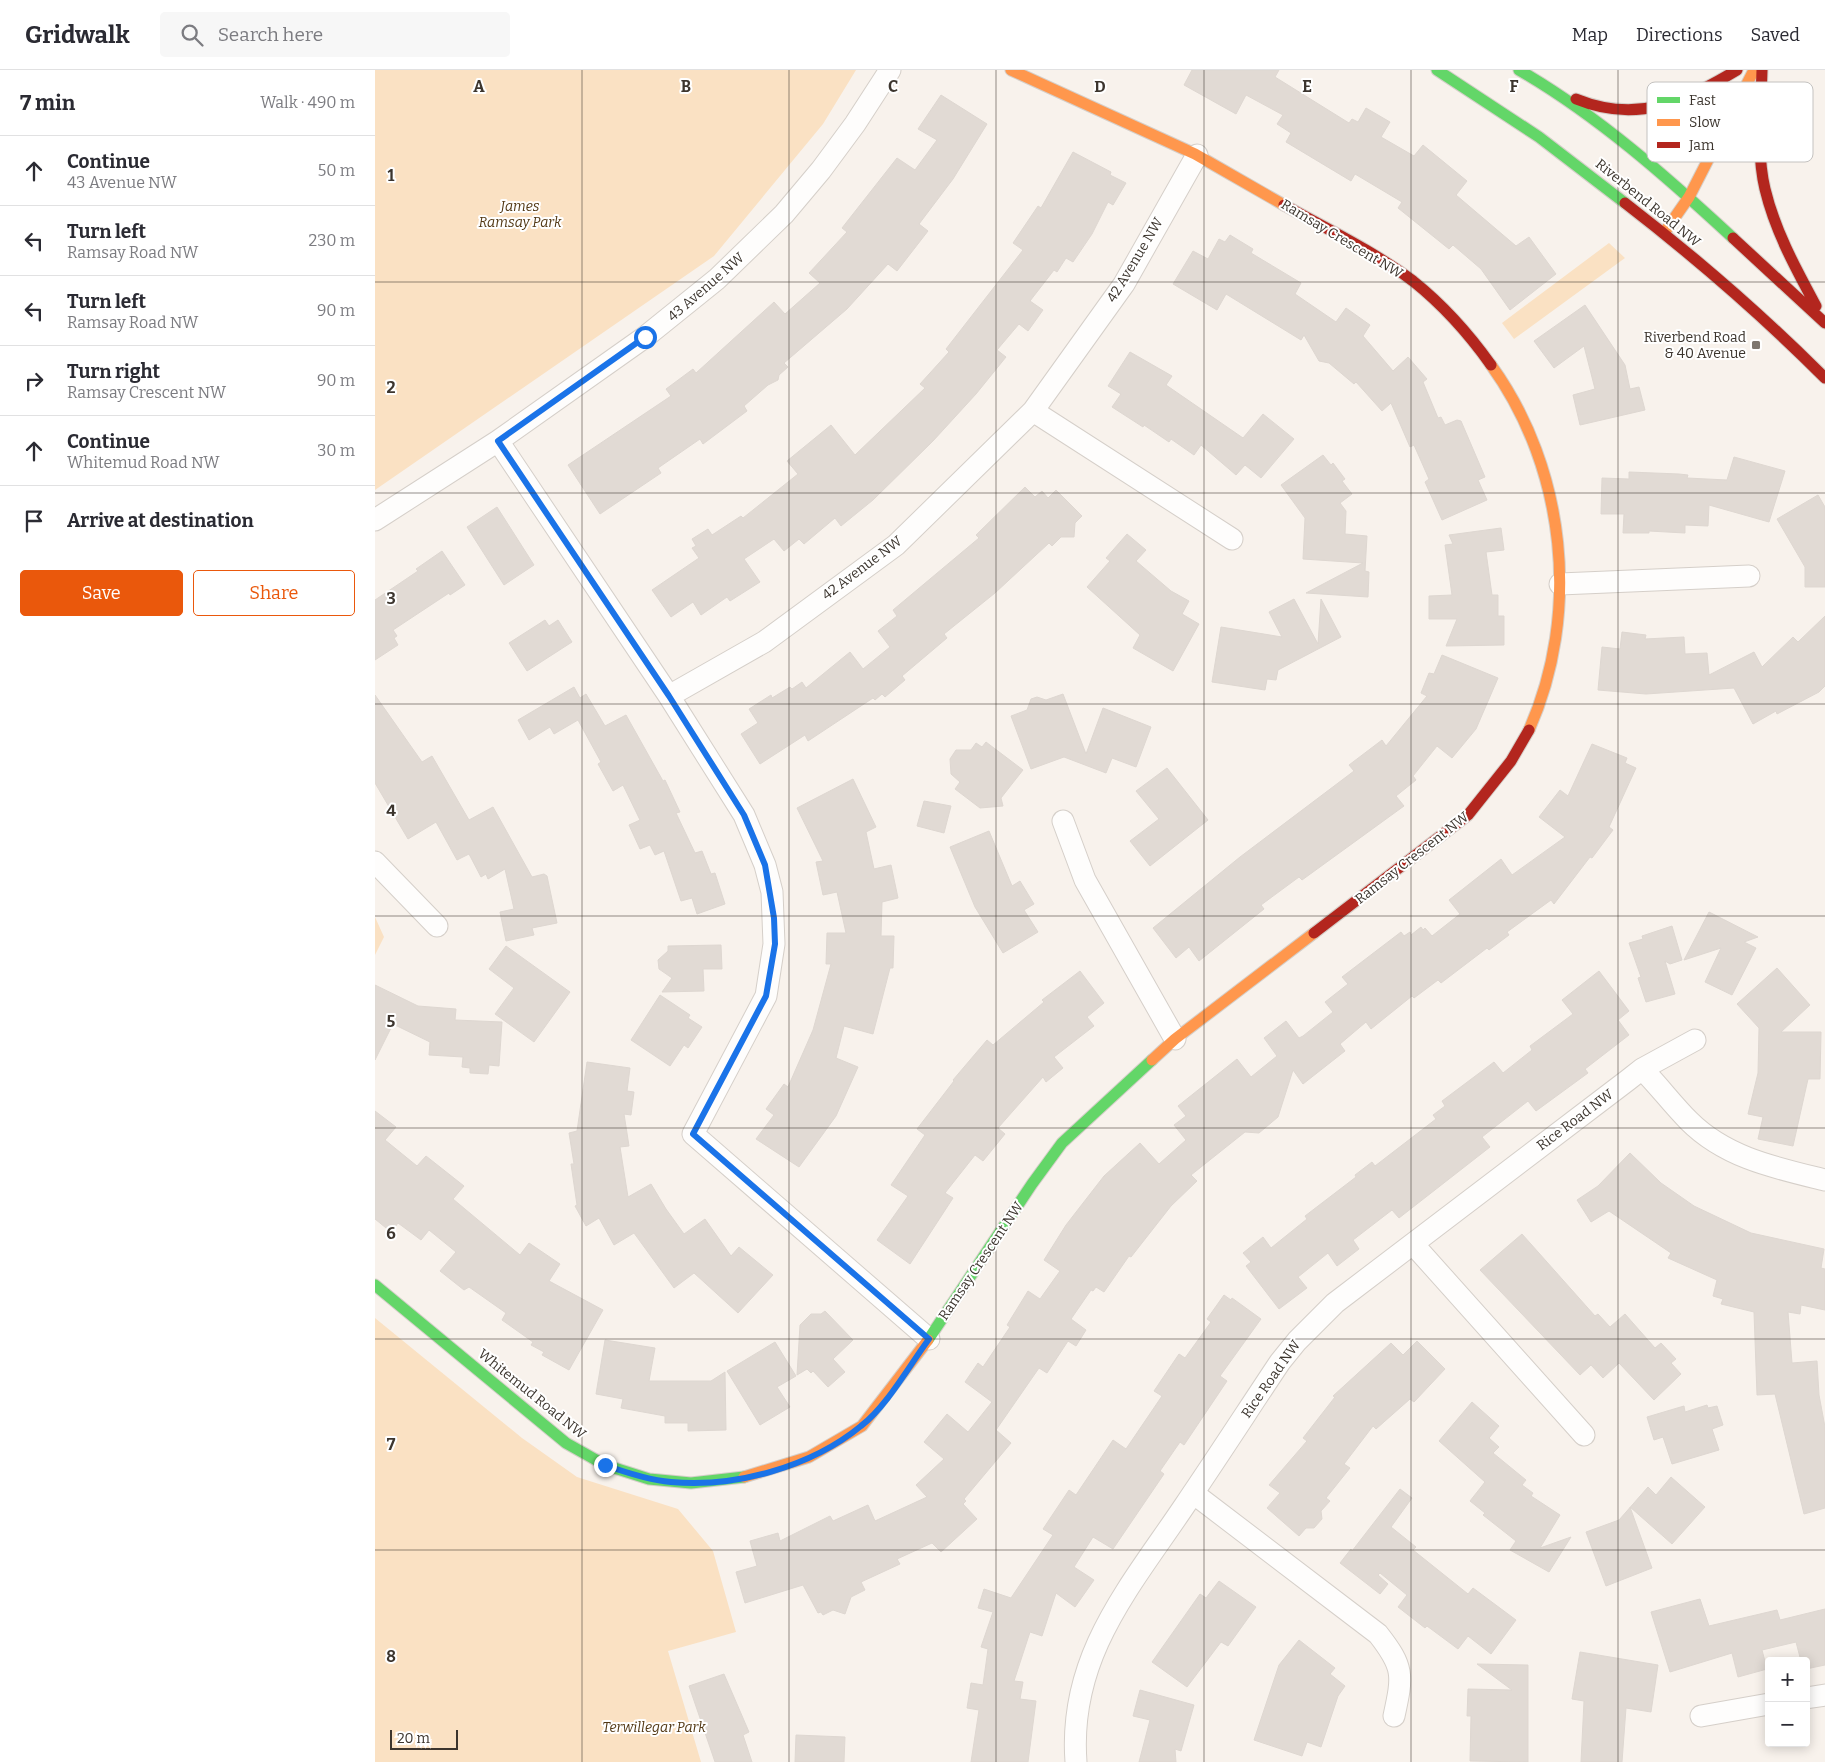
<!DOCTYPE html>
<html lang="en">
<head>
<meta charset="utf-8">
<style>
	:root { --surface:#fff; --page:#f7f7f7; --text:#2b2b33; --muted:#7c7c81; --line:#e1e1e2; --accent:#ea580c }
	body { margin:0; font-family:Bitter,serif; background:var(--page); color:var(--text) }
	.controls { position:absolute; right:15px; bottom:15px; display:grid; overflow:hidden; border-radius:5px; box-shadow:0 2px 12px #0003 }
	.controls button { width:45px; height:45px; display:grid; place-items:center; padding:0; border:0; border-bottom:1px solid var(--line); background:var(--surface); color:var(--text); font:25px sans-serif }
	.scale { position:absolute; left:15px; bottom:12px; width:68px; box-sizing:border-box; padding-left:5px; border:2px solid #3c352e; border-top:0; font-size:14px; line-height:18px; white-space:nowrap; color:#3c352e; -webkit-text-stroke:4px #fff; paint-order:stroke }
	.stop { position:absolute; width:15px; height:15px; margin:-11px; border:4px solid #1a73e8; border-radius:50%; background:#fff }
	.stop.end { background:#1a73e8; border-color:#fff; box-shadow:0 1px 5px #0008 }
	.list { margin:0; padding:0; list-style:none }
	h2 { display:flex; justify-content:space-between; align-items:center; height:65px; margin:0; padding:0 20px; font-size:21px }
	h2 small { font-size:16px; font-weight:400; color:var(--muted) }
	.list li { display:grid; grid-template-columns:32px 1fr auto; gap:15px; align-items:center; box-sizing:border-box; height:70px; padding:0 20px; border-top:1px solid var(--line) }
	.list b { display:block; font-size:19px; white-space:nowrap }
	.list p { margin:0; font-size:16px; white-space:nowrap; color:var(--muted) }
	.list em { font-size:16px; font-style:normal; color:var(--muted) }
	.actions { display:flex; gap:10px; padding:15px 20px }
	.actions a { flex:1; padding:11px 0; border:1px solid var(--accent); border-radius:5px; text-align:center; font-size:18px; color:var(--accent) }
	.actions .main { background:var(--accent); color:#fff }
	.icon { flex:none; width:28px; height:28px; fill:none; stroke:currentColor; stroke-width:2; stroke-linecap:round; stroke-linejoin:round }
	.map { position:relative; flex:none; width:1450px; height:1692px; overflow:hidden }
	header { display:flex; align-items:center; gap:30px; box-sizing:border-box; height:70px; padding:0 25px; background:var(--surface); border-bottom:1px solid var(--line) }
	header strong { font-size:24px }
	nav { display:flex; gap:28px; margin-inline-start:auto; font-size:18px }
	.search { width:350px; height:45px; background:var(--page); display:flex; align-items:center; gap:12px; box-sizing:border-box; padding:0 18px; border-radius:5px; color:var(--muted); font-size:19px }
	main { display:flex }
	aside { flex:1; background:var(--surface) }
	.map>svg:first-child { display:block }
</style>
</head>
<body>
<header>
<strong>Gridwalk</strong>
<div class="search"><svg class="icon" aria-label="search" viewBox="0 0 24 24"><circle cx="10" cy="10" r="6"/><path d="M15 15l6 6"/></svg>Search here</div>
<nav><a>Map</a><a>Directions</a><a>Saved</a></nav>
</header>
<main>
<aside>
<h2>7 min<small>Walk · 490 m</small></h2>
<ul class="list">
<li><svg class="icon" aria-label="ahead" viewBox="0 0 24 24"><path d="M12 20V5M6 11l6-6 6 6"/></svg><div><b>Continue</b><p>43 Avenue NW</p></div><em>50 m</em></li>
<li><svg class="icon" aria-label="left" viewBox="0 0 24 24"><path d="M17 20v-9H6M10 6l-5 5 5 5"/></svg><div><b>Turn left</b><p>Ramsay Road NW</p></div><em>230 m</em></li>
<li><svg class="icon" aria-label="left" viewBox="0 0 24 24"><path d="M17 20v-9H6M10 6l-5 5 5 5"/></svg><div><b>Turn left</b><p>Ramsay Road NW</p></div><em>90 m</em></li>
<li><svg class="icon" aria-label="right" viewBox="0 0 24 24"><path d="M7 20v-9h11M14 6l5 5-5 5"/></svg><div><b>Turn right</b><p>Ramsay Crescent NW</p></div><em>90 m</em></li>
<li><svg class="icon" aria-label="ahead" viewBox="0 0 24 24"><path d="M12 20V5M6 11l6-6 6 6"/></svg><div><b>Continue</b><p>Whitemud Road NW</p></div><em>30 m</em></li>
<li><svg class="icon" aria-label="arrive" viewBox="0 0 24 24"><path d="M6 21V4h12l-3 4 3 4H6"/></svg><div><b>Arrive at destination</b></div></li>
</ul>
<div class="actions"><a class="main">Save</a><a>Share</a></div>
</aside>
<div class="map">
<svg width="1450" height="1692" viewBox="0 0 1450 1692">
	<rect width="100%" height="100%" fill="#f8f2ec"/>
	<path fill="#fae1c3" d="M0,0h481l-33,54 -109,132 -339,234z
		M1234,173l16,15 -111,81 -12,-16z
		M0,847l9,20 -9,18z
		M0,1248l147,120 55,39 101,32 35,42 23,81 -68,19 33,111h-326z"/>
	<path fill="#e1dad4" stroke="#ded7d1" d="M817,0h87l-4,7 74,46 3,-4 6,3 8,-14 24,14 -9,15 33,19 9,-11 44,36 -11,14 60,51 13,-9 27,37 -46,36 -29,-41 -28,-24 -4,4 -51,-41 4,-6 -47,-28 -4,7 -65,-39 5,-9 -14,-9 6,-9 -37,-20 -10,19 -52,-29z
		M566,25l46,29 -34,55 -34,45 9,7 -31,40 -9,-7 -41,45 -63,54 4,4 -9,8 -1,5 -10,5 -24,21 3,5 -44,33 -3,-5 -42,29 3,5 -61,41 -32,-49 103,-69 -5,-7 27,-20 3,4 78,-71 11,12 35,-31 -11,-10 38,-41 -5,-4 55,-70 18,12 22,-30 -19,-11z
		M698,82l38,20 -1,3 16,8 -13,22 -5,-3 -16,32 -19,28 -7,-4 -9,14 -3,-2 -24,31 13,9 -15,21 -9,-7 -22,26 9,7 -30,37 -43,47 -60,59 -32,26 -6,-8 -31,26 -5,-5 -15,12 -10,-12 -30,20 16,23 -30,19 -3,-4 -26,18 -8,-13 -22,15 -19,-27 47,-32 -7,-10 4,-2 -4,-7 16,-10 4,6 29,-19 2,2 55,-44 -11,-13 44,-36 24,30 70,-67 -5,-4 29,-32 -3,-3 77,-99 -10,-7 25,-37 3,2z
		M855,165l23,14 -2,4 50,30 -6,11 41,28 10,-14 24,17 -7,11 30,35 15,-14 19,22 -4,3 15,36 3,-1 4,8 12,-5 4,1 24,56 -7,3 9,20 -45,20 -17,-38 4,-3 -15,-34 -4,2 -19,-44 -9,8 -26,-29 -2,2 -25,-21 -10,-2 -15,-26 -3,5 -75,-46 -9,16 -44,-26 20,-33 15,8 11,-20 6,3z
		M1210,235l40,60 5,24 9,-2 6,23 -65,15 -7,-30 22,-6 -11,-43 -30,22 -20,-27z
		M755,282l42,24 -6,9 77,53 20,-24 31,25 -33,39 -16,-13 -9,10 -35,-30 -7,10 -23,-16 -2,3 -25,-17 -1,2 -31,-20 9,-13 -13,-8z
		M948,385l8,10 2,-2 12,16 -3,2 10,13 -12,9 6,8 -1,23 22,2 -2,35 4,1 -1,25 -62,-4 57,-30 -60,-4 2,-41 -24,-33z
		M1359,387l51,14 -16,51 -60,-17 -1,21 -23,-1v8l-36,-2v2h-26l1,-19h-23l1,-36 27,1v-7l50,2 9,1 -1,3 40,2z
		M650,417l10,10 7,-6 6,7 8,-8 26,26 -7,7 -1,14h-13l-9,9 -3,-3 -54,50 -51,41 3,4 -45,38 3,4 -20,17 -3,-3 -7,6 -2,-2 -65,43 -3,-6 -45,29 -19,-30 17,-11 -9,-14 22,-14 1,3 18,-11 2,2 10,-7 4,6 44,-36 13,17 27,-22 -12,-16 19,-15 -4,-6 86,-72 -3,-3z
		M1443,425l7,12v80h-20v-20l-28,-48z
		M122,437l37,58 -30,20 -37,-58z
		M1126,458l3,22 -18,2 6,43h6v21h6v29l-58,1 11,-27h-28v-23l23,-1 -7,-50 8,-1 -4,-9z
		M752,464l19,16 -10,11 35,30 18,10 -7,13 17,10 -26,47 -40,-23 7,-13 -53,-48 23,-26 -4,-3z
		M67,481l23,34 -15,10 -1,-2 -56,37 4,6 -3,2 4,7 -23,15v-60l43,-29 -2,-2z
		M919,529l24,45 3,-45 20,38 -63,33 -2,10 -9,-1 -2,11 -53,-8 9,-55 61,10 -13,-25z
		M1450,546v70l-6,6 -42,22 -1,-3 -23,13 -19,-36 -88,6 -48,-4 4,-43 18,2 2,-17 24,3 -1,4 39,-2 1,17 22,-1 2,22 45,-23 8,15 31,-30 5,5z
		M170,550l4,6 9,-6 14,22 -45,29 -18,-28z
		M1067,585l56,23 -22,51 -24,29 -15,-12 -24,30 3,4 -20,16 8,10 -102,74 -3,-3 -38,28 3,4 -65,52 -10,-14 -13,11 -23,-30 87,-71 114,-86 -5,-6 33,-25 4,6 41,-50 -6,-3 8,-20 5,1z
		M199,617l6,11 6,-4 19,32 21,-11 37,66 2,-1 15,32 -4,1 19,40 7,-2 9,23 4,-1 10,31 -28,10 -5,-16 -11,3 -17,-50 -9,4 -5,-10 -10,4 -11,-24 11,-5 -17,-35 -10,6 -15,-27 3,-2 -23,-42 -24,14 -4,-7 -21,13 -11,-20z
		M688,624l23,60 17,-46 48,19 -15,40 -24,-9 -6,15 -42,-16 -33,12 -20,-53 16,-6 4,-11 6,-2 9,3z
		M0,625l47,67 10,-6 37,64 24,-13 39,70 12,-3 3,2 10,47 -25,5 2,7 -28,6 -6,-29 14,-3 -9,-40 -17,10 -2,-5 -5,3 -12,-23 -12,6 -21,-38 -28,17 -33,-56z
		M611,672l37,28 -22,28 2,8 -23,2 -25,-19 5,-7 -9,-8 -1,-15 6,-9h15l5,-7 6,4z
		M1217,674l35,14 -2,5 11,5 -27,59 4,3 -21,28 -2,-1 -36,47 -3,-4 -44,32 2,3 -20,15 -2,-2 -46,35 -3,-3 -24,18 -2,-2 -41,33 -5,-7 -26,22 5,7 -42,33 -10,-14 -15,47 -19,16 -14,-1 -54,43 6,6 -26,25 -40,51 -2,-1 -25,36 -8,-5 -3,4 -2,-1 -20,29 15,11 -10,16 -8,-5 -21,32 -8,-5 -43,62 15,13 -47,56 2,2 -3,3 14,15 -36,33 -9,-9 -35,16 3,5 -39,18 4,8 -14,7 -6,17 -12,-4 -10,5 -2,-3 -3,1 -15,-28 -58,18 -9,-31 21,-6 -7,-25 28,-8 2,8 50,-25 3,5 35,-16 7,16 52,-24 -11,-12 28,-26 -20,-17 23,-28 21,18 24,-30 -27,-20 13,-19 5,4 27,-40 -3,-2 21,-34 12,8 20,-28 -16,-11 22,-35 38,-49 36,-33 19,21 27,-24 -12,-15 12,-9 -8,-10 59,-47 14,18 26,-21 -13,-18 22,-17 13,17 4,-2 30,-24 -8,-10 23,-18 -6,-7 59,-45 3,4 6,-4 1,3 10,-8 2,3 2,-2 7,8 28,-22 -11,-14 52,-41 11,16 53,-38 -26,-20 21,-27 8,6z
		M792,698l41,52 -58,46 -20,-25 29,-22 -23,-28z
		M478,709l23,48 -10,5 8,37 17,-4 7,33 -16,4 -1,34h13l-1,32h-3l-17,66 -29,-8 -8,32 22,9 -22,49 -37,51 -43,-28 18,-24 -8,-6 18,-25 4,3 25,-57 18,-66h-5l1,-31h19l-9,-41 -14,3 -7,-33 7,-1 -26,-53z
		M549,731l27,5 -7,27 -27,-7z
		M614,761l23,55 8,-5 14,23 -10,6 14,22 -35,21 -28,-46 -25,-60z
		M1334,842l49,25 -14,5 12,6 -24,47 -27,-13 16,-34 -37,12z
		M1297,856l10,34 -12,4 -5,-3 10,33 -29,8 -8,-24 3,-1 -12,-34 14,-4 -1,-3z
		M346,875l1,24h-19l1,22 -42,1 10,-14 -13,-9 -1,-9 10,-9v-5z
		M131,876l64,46 -36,50 -39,-28 19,-26 -25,-19z
		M1402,898l33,37 -29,27h40l-1,47h-12l-15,67 -35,-7 5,-22 -15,-3 10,-41 1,-45 -22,-24z
		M705,901l24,32 -17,14 7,9 -40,31 9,11 -17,14 -3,-5 -45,51 7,6 -22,27 -8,-6 -30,38 8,5 -43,66 -33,-24 31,-44 -17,-11 34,-50 -8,-6 37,-48 -1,-1 34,-40 6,5 51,-43 -2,-2z
		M1224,901l30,40 -11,9 11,15 -44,34 3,4 -52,38 -8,-10 -46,36 8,10 -91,71 -7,-8 -39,30 6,9 -22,17 -9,-13 -30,24 9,11 -28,21 -33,-43 5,-4 -8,-9 20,-16 8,11 36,-29 -2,-3 51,-39 -1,-2 17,-13 3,4 61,-47 -3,-4 12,-9 -3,-5 52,-39 9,11 29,-23 -2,-4 43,-32 -11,-14z
		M0,915l43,21 38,3 -1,11 47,2 -3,44 -10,-1 -1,9 -18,-1v-5l-8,-1 1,-10 -34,-2 1,-13 -37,-18 -18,36z
		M285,925l30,20 -2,3 14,9 -14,21 -4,-3 -14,21 -39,-26z
		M212,992l43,6 -3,23 7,1 -3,23 -7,-1 5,32 -9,1 8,50 23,-13 15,25 18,25 21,-15 26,37 8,-9 34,28 -35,38 -44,-40 -20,15 -40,-55 -20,12 -15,-27 -13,8 -11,-20 2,-1 -6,-41h3l-5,-31 8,-2z
		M0,1041l21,16 -11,13 32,26 9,-10 38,30 -11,13 67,56 9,-12 31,21 -11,17 54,29 -34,60 -27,-15 2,-3 -13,-7 2,-3 -31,-22 4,-7 -37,-26 -5,3 -24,-19 16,-19 -27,-22 -8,10 -23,-17 -7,9 -16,-13z
		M1255,1083l31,30 33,23 57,27 73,16 -3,19 4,1v41l-24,-5 -1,9 -12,-2 4,51 25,-2 2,34 6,32v81l-21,6 -29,-120 -18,1 -3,-83 -33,-8 2,-5 -10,-3 4,-16 -49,-22 3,-5 -62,-42 -18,11 -14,-22 21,-14z
		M1147,1164l73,82 3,-2 12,13 15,-13 30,34 6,-5 15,16 -5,4 10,11 -27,26 -35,-37 -16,15 -12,-13 -11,10 -100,-105z
		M849,1225l7,5 1,-2 29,21 -41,57 7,5 -43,64 -4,-3 -20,29 4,3 -51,75 -20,-12 -19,30 20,13 -19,27 -19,-14 -14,43 -12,-4 -16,49 9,1 -3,17 16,2 -8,61h-57l8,-52 -12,-2 4,-25 12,2 5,-36 -7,-2 12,-35 -15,-4 6,-19 27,9 42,-63 -10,-6 26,-39 7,5 37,-55 13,9 36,-53 -8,-5 25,-37 6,4 26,-36 -4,-3z
		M450,1241l28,29 -20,19 12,13 -17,15 -15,-16 -2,2 -4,-4 -10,6 3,-50 11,-11h10z
		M230,1270l50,8 -6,33h62l14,-9 1,58 -38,1v-8h-23v-7l-44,-8 2,-9 -27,-5z
		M1042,1271l28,28 -31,33 -4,-3 -34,30 -3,-3 -29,38 6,4 -24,30 4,3 -9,10 1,8 -8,9h-8l-7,8 -32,-28 13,-15 -11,-8 38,-44 -4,-3 32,-41 -2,-1 58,-53 12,12z
		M400,1272l21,34 -19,11 13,20 -30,18 -33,-54z
		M1097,1332l27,24 -10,12 10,9 -6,6 33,27 -4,5 11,8 -2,3 29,19 -20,33 31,-11 -22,35 -39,-22 6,-9 -33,-26 2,-2 -15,-12 15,-19 -46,-41z
		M1332,1335l1,3 9,-2 6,19 -11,4 7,21 -47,14 -9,-27 -9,3 -7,-23 37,-11 1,6z
		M1296,1407l34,30 -33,37 -42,-37 22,61 -46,18 -20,-54 33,-12 29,-33 8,8z
		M1025,1419l12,9 -21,29 25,20 -3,3 55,44 5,-6 43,32 -25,34 -23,-18 -10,13 -31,-23 -2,2 -27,-21 9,-12 -27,-22 -2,2 10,9 -8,10 -40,-31 11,-14 1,2z
		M844,1511l37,26 -28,39 -7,-4 -34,45 -35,-25 48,-68 6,4z
		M1325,1529l9,27 68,-16 3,10 45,-11v56l-19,4v-8h-5l-5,-19 -34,8 5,19 -29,8 -6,-24 -62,19 -19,-60z
		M924,1570l36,28 -5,6 15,12 -7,10 -17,51 -14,-5 -5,14 -48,-16 25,-75z
		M1205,1582l78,13 -7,47 -25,-4 -4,54h-41l3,-61 -12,-2z
		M1102,1594l51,1v97l-58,-1 1,-45h-4l1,-27 44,1z
		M349,1604l25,58 -6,3 9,27h-37l-26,-76z
		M765,1620l54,15 -13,46 -6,-2 1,13h-37l11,-42 -17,-4z
		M421,1665l49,2 -1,25h-49z"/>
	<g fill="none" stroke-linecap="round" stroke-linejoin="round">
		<defs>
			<path id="street" d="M658,341l199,128
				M123,371l171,255 75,119 21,50 7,27 2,52 -8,52 -73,138 236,205
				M0,450l123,-79 147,-104 72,-58 67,-65 37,-44 34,-46 35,-54
				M1185,514l189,-8
				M294,626l95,-54 132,-97 137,-134 91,-127 73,-129
				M688,751l22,59 90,159
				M0,792l62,64
				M1267,999c17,17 30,35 47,52 37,37 87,47 136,59
				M1038,1174l171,191
				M818,1423l185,141c26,33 25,41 16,82
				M1431,1628l19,-3
				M1326,1646l68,-12
				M701,1692c-8,-106 54,-175 109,-257 32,-47 63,-95 95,-143l17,-21 38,-38 293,-223 14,-11 53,-29"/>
			<path id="fast" d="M1062,0l102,67 86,66
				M1144,0c78,45 148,107 214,168
				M0,1215l191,158 39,22 44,14 42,4 53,-6
				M553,1270l104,-156 30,-41 90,-83"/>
			<path id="slow" d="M636,0l184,84 89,51
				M1289,163l25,-36 65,-127
				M1116,295c75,104 90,248 38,365
				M777,990l23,-21 139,-106
				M369,1407l65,-20 53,-31 66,-86"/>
			<path id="jam" d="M1387,0c-1,39 -6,81 3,119 10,42 31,80 51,117
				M1201,29c61,25 108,3 161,-29
				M1250,133c70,54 138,113 200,175
				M909,135c43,24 89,46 129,76 30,24 56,53 78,84
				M1358,168l92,85
				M939,863l154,-118 43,-54 18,-31"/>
		</defs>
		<use href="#street" stroke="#d5cfc9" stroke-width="23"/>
		<use href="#fast" stroke="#d5cfc9" stroke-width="13"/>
		<use href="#slow" stroke="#d5cfc9" stroke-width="13"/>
		<use href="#jam" stroke="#d5cfc9" stroke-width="13"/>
		<use href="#street" stroke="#fefdfc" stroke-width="21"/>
		<use href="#fast" stroke="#63d668" stroke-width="11"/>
		<use href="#slow" stroke="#ff974d" stroke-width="11"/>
		<use href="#jam" stroke="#b3261e" stroke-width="11"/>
	</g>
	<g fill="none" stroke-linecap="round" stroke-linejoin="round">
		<path stroke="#1a73e8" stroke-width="6" d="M230,1395c22,8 43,15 66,17 64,6 140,-15 190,-56 26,-20 48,-60 68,-87l-236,-205 73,-138 9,-52 -1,-26 -9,-53 -21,-50 -75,-119 -171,-255 147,-104"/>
	</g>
	<path fill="none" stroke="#3c352e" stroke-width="1" stroke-opacity="0.55" d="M207,0v1692M414,0v1692M621,0v1692M829,0v1692M1036,0v1692M1243,0v1692M0,212h1450M0,423h1450M0,634h1450M0,846h1450M0,1058h1450M0,1269h1450M0,1480h1450"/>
	<rect fill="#7e7770" stroke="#fff" stroke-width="2" x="1376" y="270" width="10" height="10" rx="2.5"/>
	<g text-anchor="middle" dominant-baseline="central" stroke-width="4" stroke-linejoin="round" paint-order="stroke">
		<g font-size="14" fill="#3c352e" stroke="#fff">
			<text transform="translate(1273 133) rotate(39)">Riverbend Road NW</text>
			<text transform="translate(967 169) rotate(31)">Ramsay Crescent NW</text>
			<text transform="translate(760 190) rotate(-59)">42 Avenue NW</text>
			<text transform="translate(331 217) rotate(-41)">43 Avenue NW</text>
			<text transform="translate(487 498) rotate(-37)">42 Avenue NW</text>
			<text transform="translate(1037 788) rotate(-38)">Ramsay Crescent NW</text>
			<text transform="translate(1200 1050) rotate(-37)">Rice Road NW</text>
			<text transform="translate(606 1191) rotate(-56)">Ramsay Crescent NW</text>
			<text transform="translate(896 1309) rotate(-55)">Rice Road NW</text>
			<text transform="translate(157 1324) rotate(39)">Whitemud Road NW</text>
		</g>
		<g font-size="14" font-style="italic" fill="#533915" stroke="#fff">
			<text x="145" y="136">James<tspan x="145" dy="16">Ramsay Park</tspan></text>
			<text x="279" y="1657">Terwillegar Park</text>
		</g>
		<g font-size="14" fill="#3c352e" stroke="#fff" text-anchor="end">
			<text x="1371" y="267">Riverbend Road<tspan x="1371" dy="16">&amp; 40 Avenue</tspan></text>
		</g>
	</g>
	<rect x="1272" y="12" width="166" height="80" rx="8" fill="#fff" stroke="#c4c2c0" stroke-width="1"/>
	<rect x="1282" y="27" width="23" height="6" fill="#63d668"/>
	<rect x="1282" y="49" width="23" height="7" fill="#ff974d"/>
	<rect x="1282" y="72" width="23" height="6" fill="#b3261e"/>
	<g font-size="14" fill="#3c352e">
		<text x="1314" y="35">Fast</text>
		<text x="1314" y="57">Slow</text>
		<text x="1314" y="80">Jam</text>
	</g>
	<g font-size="16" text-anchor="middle" font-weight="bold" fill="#3c352e" stroke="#fff" stroke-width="4" stroke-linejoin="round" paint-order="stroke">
		<text x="104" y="22">A</text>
		<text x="311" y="22">B</text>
		<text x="518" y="22">C</text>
		<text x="725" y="22">D</text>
		<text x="932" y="22">E</text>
		<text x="1139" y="22">F</text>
		<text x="16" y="111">1</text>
		<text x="16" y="323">2</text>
		<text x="16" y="534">3</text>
		<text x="16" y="746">4</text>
		<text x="16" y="957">5</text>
		<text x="16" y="1169">6</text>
		<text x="16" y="1380">7</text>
		<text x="16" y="1592">8</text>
	</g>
</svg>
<div class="controls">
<button>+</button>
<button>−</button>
</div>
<div class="scale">20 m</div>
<div class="stop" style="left:270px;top:267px"></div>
<div class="stop end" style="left:230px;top:1395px"></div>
</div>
</main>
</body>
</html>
